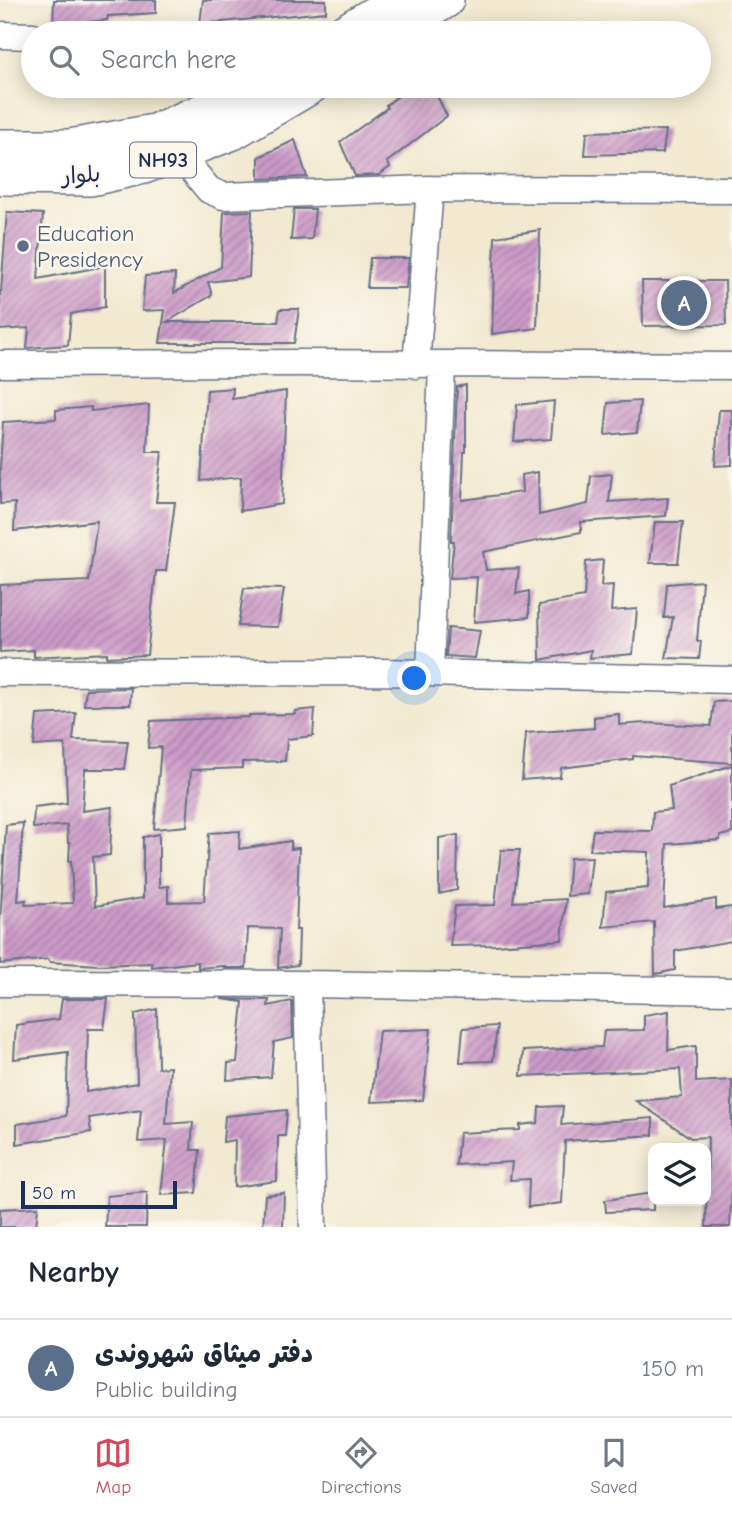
<!DOCTYPE html>
<html lang="en">
<head>
<meta charset="utf-8">
<style>
	:root { --surface:#fff; --page:#f6f6f7; --text:#1f2937; --muted:#747a83; --line:#e0e1e3; --accent:#d1495b }
	body { margin:0; font-family:"Comic Neue","Playpen Sans Arabic",sans-serif; background:var(--page); color:var(--text) }
	.controls { position:absolute; right:21px; bottom:21px; display:grid; overflow:hidden; border-radius:14px; box-shadow:0 4px 18px #0003 }
	.controls button { width:63px; height:63px; display:grid; place-items:center; padding:0; border:0; border-bottom:2px solid var(--line); background:var(--surface); color:var(--text); font:35px sans-serif }
	.scale { position:absolute; left:21px; bottom:18px; width:156px; box-sizing:border-box; padding-left:7px; border:4px solid #1b2f5e; border-top:0; font-size:19px; line-height:24px; white-space:nowrap; color:#1b2f5e; -webkit-text-stroke:5px #fbf7ec; paint-order:stroke }
	.you { position:absolute; left:415px; top:679px; width:24px; height:24px; margin:-18px; border:5px solid #fff; border-radius:50%; background:#1a73e8; box-shadow:0 0 0 10px #1a73e833 }
	.badge { display:grid; place-items:center; width:46px; height:46px; border-radius:50%; background:var(--accent); color:#fff; font-size:23px; font-weight:700 }
	.pin { position:absolute; translate:-50% -50%; border:4px solid #fff; box-shadow:0 2px 7px #0006 }
	.list { margin:0; padding:0; list-style:none }
	h2 { display:flex; justify-content:space-between; align-items:center; height:91px; margin:0; padding:0 28px; font-size:30px }
	h2 small { font-size:23px; font-weight:400; color:var(--muted) }
	.list li { display:grid; grid-template-columns:46px 1fr auto; gap:21px; align-items:center; box-sizing:border-box; height:98px; padding:0 28px; border-top:2px solid var(--line) }
	.list b { display:block; font-size:26px; white-space:nowrap }
	.list p { margin:0; font-size:23px; white-space:nowrap; color:var(--muted) }
	.list em { font-size:23px; font-style:normal; color:var(--muted) }
	.icon { flex:none; width:38px; height:38px; fill:none; stroke:currentColor; stroke-width:2; stroke-linecap:round; stroke-linejoin:round }
	.map { position:relative; flex:none; width:732px; height:1227px; overflow:hidden }
	.search { position:absolute; background:var(--surface); box-shadow:0 4px 18px #0003; left:21px; right:21px; top:21px; height:77px; display:flex; align-items:center; gap:18px; box-sizing:border-box; padding:0 24px; border-radius:38px; color:var(--muted); font-size:26px }
	.sheet { height:189px; background:var(--surface) }
	nav { display:flex; justify-content:space-around; align-items:center; box-sizing:border-box; height:98px; border-top:2px solid var(--line); background:var(--surface); font-size:19px; color:var(--muted) }
	nav a { display:grid; justify-items:center; gap:4px }
	nav .on { color:var(--accent) }
	.map>svg:first-child { display:block }
</style>
</head>
<body>
<div class="map">
<svg width="732" height="1227" viewBox="0 0 732 1227">
	<defs>
		<pattern id="building-hatch" width="6" height="6" patternUnits="userSpaceOnUse" patternTransform="scale(1.75)"><rect width="6" height="6" fill="#cc9ac8"/><path d="M-1 1l2-2M0 6l6-6M5 7l2-2" fill="none" stroke="#a57ea6"/></pattern>
	</defs>
	<rect width="100%" height="100%" fill="#fbf7ec"/>
	<filter id="ink" filterUnits="userSpaceOnUse"><feTurbulence type="fractalNoise" baseFrequency=".0143" numOctaves="2"/><feDisplacementMap in="SourceGraphic" scale="14" xChannelSelector="R" yChannelSelector="G"/><feConvolveMatrix kernelMatrix="1 2 1 2 8 2 1 2 1" color-interpolation-filters="sRGB"/></filter>
	<filter id="wash" filterUnits="userSpaceOnUse"><feTurbulence type="fractalNoise" baseFrequency=".00686" numOctaves="4" result="noise"/><feDisplacementMap in="SourceGraphic" scale="28" xChannelSelector="R" yChannelSelector="G"/><feGaussianBlur stdDeviation="1.57" result="paint"/><feColorMatrix in="noise" values="0 0 0 0 0 0 0 0 0 0 0 0 0 0 0 0 0 1.4 0 .05"/><feComposite in="paint" operator="in"/></filter>
	<g filter="url(#wash)">
		<rect width="100%" height="100%" fill="#f1e9d0"/>
		<g id="blocks">
			<path fill="url(#building-hatch)" d="M54,0h102v13l-48,3 -1,4 -54,6z
				M203,0h123v12l-126,12z
				M412,86h20l15,30 -60,46 3,5 -11,8 -24,1 -15,-34 47,-34 -1,-3z
				M666,130l-3,23 -78,2 2,-23z
				M295,140l12,37 -48,2v-22z
				M294,209h21l-3,30 -21,1z
				M252,211l-3,66 -41,5 4,13 -45,27h111l2,-13h19l-5,34h-134l5,-33 -23,1 3,-35 30,-2 -1,19 47,-26 3,-55z
				M7,212l36,2 -5,65 67,-13v41l-34,7 -3,31 -41,3 2,-20 -29,2v-39h1z
				M540,230l-3,98 -45,6 3,-97z
				M370,258h39l-3,30h-39z
				M642,281h83l1,44 -83,1z
				M466,385v67h-2l-2,48 60,-8 -1,-17 17,-3 1,43 49,-11 3,-28 21,-2 -3,28 59,-4 -2,18 -85,6v10l-98,20 3,18 33,-2 -3,26 13,-3v26l-55,5 3,-45 -27,1 4,-37h-3l6,-154z
				M233,388l-1,11 54,-8 -4,113 -42,7 1,-34 -40,4 6,-91z
				M554,401l-3,38 -37,3 3,-37z
				M640,401l-3,31 -32,3 3,-32z
				M149,405l-2,47h15l-6,50h19l-9,69h-10l-9,84 -40,2v-4l-73,4v-7l-34,2v-67l89,-4 8,-60 -83,10 1,-28 -15,1v-38l3,-44 53,-3v-9l35,-3v4z
				M719,410h13v55l-17,1z
				M655,522h28l-5,41h-28z
				M603,560l-2,26 12,-1 -2,26 26,-2 -4,45 -43,4 1,-8 -51,10 -1,-55 45,-8 2,-35z
				M702,581l-5,60h4l-2,18 -33,-1 7,-41 -9,1 3,-34z
				M244,588l40,1 -6,38 -40,-1z
				M448,628l32,3 -5,27 -29,-2z
				M131,688l-1,17h-46l2,-16z
				M732,701v62l-99,-7v3l-72,9 -1,9 -38,3 4,-47 68,-5v-11l25,-3v11l26,-2 66,3 3,-24z
				M315,709l-2,27 -26,3 -2,22 -43,1v6l-51,2 -4,56 -33,3 7,-82 -13,1 3,-27 98,-4v-2l46,-1v-3z
				M76,713l-3,27 55,1 -4,28h-39l-3,42 30,-4 -2,48 -17,2 2,49 48,-8v-61l16,-3v53l9,-1v16l36,-1 5,-68 31,-2 -1,18 52,-8v8l8,-1 -3,82h3l-1,35 -20,3 2,-39 -32,-1 -2,40h-22l1,-2 -27,2v-6l-46,5v-4l-53,2 -50,-3v-3l-49,5v-42l6,-97 17,-2 -5,78 8,-1 -1,5 48,-2 -2,-42h-2l1,-18h-2l-1,-18 -34,3 1,-21 33,-4 -2,-59 -31,2 3,-31z
				M732,765v68l-12,3v4l-53,4 -3,64 52,-9v10l16,-2v34l-57,10v19l-20,4 -1,-52 -51,5 3,-35 42,-4 1,-36 -59,-2 3,-20 59,1 1,-19 19,-2 -3,-24z
				M458,835l-1,55 -18,4v-56z
				M501,850h19l-7,52 53,-3 -4,41 -67,5 -45,1 5,-40 40,-1z
				M592,857l-4,37 -21,2 3,-38z
				M62,999h46l-4,30h-16l-2,63 51,-9 -2,-69 22,-5 1,59 12,-1 -4,57 27,-2 -2,28h9l-4,43 -35,2 6,-55 -29,2 3,-32 -52,8 2,14 -74,12v-20l49,-8 2,-64 -54,7 2,-34 43,-6z
				M221,999l48,1 -1,6 24,-5 1,37 -19,4 -3,35 -44,3 1,-17 9,-1 6,-60z
				M669,1011l-1,39 28,-4v36l36,-2v104l-2,43h-24l2,-90 -17,1 -55,-37 46,-4 -2,-28 -159,7 2,-25 79,-4 2,-16 40,-1v-15z
				M497,1026l-4,35 -33,1 3,-34z
				M431,1029l-8,71 -52,2 8,-71z
				M563,1106l-2,19 92,-7v17l-88,6 -3,62 -34,4 1,-28 -19,1 2,-18 -56,3 3,-32 61,-3v-5l18,-2 1,-16z
				M287,1110l-2,26h-7l-1,45 -43,6 1,-47 -12,2 2,-26z
				M147,1192l-1,35h-41l2,-31z
				M284,1193l-1,33 -20,1 2,-32z
				M653,1193v17l-47,2 -1,-12z
				M38,1207l-2,20h-36v-18z"/>
		</g>
	</g>
	<g filter="url(#ink)">
		<use href="#blocks" fill-opacity="0" stroke="#667086" stroke-width="2"/>
		<g fill="none" stroke-linecap="round" stroke-linejoin="round">
			<defs>
				<path id="minor" d="M0,35l33,1
					M179,154l30,36 14,6 207,-7 302,1
					M0,364l301,-1 431,3
					M416,365l14,-176
					M0,673l380,-1 352,8
					M430,673l12,-308
					M0,983l307,1 425,7
					M307,984l6,243"/>
				<path id="major" d="M343,33l55,-33
					M392,33l54,-33
					M0,147h70l84,-15 82,-35 19,-11
					M0,177l91,1 53,-12 89,-34 78,-46"/>
			</defs>
			<use href="#minor" stroke="#667086" stroke-width="29"/>
			<use href="#major" stroke="#667086" stroke-width="38"/>
			<use href="#minor" stroke="#fff" stroke-width="26"/>
			<use href="#major" stroke="#fff" stroke-width="35"/>
		</g>
	</g>
	<circle fill="#5c6f8a" stroke="#fbf7ec" stroke-width="2.5" cx="23" cy="246" r="7"/>
	<g text-anchor="middle" dominant-baseline="central" stroke-width="5" stroke-linejoin="round" paint-order="stroke">
		<rect fill="#fbf7ec" stroke="#5e6b89" stroke-width="2" x="130" y="142.5" width="66" height="35" rx="5"/>
		<g font-size="21" font-weight="bold" fill="#1b2f5e">
			<text x="163" y="160">NH93</text>
		</g>
		<g font-size="23" fill="#1b2f5e" stroke="#fbf7ec">
			<text transform="translate(81 175) rotate(-4)">بلوار</text>
		</g>
		<g font-size="23" fill="#4e5e75" stroke="#fbf7ec" text-anchor="start">
			<text x="37" y="233">Education<tspan x="37" dy="26">Presidency</tspan></text>
		</g>
	</g>
</svg>
<div class="controls">
<button><svg class="icon" aria-label="layers" viewBox="0 0 24 24"><path d="M12 4l9 5-9 5-9-5zM3 14l9 5 9-5"/></svg></button>
</div>
<div class="scale">50 m</div>
<div class="you"></div>
<div class="pin badge" style="left:684px;top:303px;background:#5c6f8a">A</div>
<div class="search"><svg class="icon" aria-label="search" viewBox="0 0 24 24"><circle cx="10" cy="10" r="6"/><path d="M15 15l6 6"/></svg>Search here</div>
</div>
<section class="sheet">
<h2>Nearby<small></small></h2>
<ul class="list">
<li><span class="badge" style="background:#5c6f8a">A</span><div><b>دفتر میثاق شهروندی</b><p>Public building</p></div><em>150 m</em></li>
</ul>
</section>
<nav>
<a class="on"><svg class="icon" aria-label="map" viewBox="0 0 24 24"><path d="M3 6l6-2 6 2 6-2v14l-6 2-6-2-6 2zM9 4v14M15 6v14"/></svg>Map</a>
<a><svg class="icon" aria-label="directions" viewBox="0 0 24 24"><path d="M12 3l9 9-9 9-9-9zM9 14v-3h6M13 9l2 2-2 2"/></svg>Directions</a>
<a><svg class="icon" aria-label="saved" viewBox="0 0 24 24"><path d="M7 4h10v16l-5-4-5 4z"/></svg>Saved</a>
</nav>
</body>
</html>
